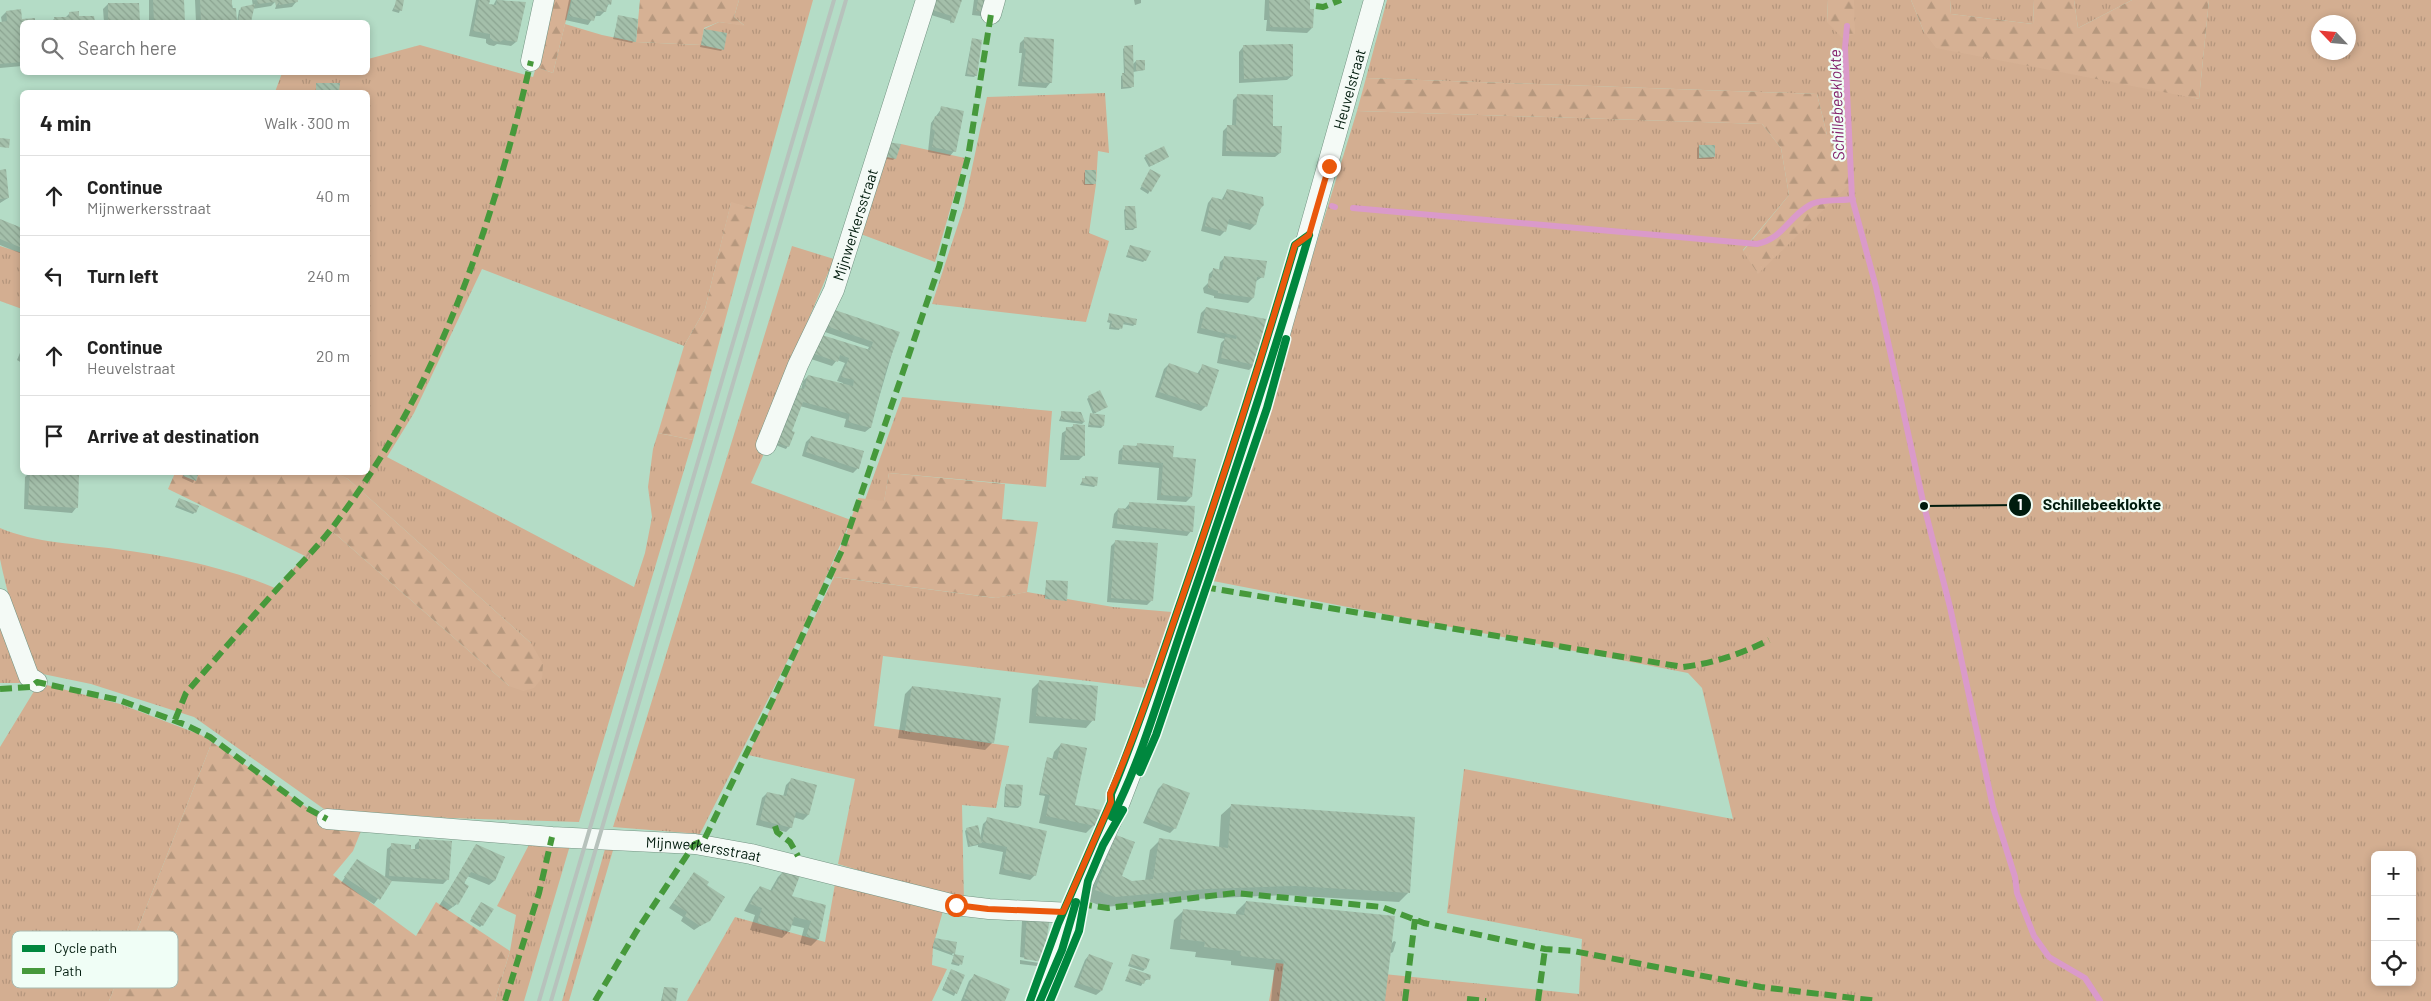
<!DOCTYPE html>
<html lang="en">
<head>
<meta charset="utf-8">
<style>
	:root { --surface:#fff; --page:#f6f6f6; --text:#222; --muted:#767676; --line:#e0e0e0 }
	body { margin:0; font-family:Barlow,sans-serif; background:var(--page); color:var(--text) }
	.controls { position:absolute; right:15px; bottom:15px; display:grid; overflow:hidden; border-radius:8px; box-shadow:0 2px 8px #0003 }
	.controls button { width:45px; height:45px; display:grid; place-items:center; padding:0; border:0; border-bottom:1px solid var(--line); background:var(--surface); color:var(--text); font:25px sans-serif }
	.compass { position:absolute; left:2311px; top:15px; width:45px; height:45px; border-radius:50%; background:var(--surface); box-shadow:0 2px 8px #0003; rotate:296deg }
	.stop { position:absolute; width:15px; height:15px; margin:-11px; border:4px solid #ea580c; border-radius:50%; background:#fff }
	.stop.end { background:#ea580c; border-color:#fff; box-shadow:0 1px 5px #0008 }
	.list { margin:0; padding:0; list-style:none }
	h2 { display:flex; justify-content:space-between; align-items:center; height:65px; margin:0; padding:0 20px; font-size:21px }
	h2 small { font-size:16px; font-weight:400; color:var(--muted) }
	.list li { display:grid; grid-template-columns:32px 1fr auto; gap:15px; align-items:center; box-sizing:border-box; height:80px; padding:0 20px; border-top:1px solid var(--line) }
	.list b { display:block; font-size:19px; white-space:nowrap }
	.list p { margin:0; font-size:16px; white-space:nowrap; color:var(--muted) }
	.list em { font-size:16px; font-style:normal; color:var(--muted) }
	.icon { flex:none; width:28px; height:28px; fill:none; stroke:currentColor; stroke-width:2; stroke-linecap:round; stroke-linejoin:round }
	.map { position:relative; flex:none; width:2431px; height:1001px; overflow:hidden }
	.search { position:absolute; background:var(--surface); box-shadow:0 2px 8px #0003; left:20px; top:20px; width:350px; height:55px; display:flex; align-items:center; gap:12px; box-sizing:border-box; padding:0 18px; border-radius:8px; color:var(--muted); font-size:19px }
	.panel { position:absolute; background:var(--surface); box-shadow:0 2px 8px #0003; left:20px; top:90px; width:350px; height:385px; border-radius:8px }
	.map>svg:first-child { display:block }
</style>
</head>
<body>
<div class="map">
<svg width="2431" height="1001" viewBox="0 0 2431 1001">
	<defs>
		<pattern id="grass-tufts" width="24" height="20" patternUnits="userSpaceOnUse" patternTransform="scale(1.25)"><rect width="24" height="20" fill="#d3ae91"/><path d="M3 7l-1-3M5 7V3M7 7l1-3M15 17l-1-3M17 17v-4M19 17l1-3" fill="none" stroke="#b3957c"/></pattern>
		<pattern id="forest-firs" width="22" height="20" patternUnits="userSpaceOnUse" patternTransform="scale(1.25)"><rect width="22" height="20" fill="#d6b194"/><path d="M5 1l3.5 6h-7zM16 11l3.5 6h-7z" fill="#b6987e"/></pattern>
		<pattern id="building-back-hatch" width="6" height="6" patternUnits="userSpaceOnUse" patternTransform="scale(1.25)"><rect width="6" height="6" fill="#a4bfaa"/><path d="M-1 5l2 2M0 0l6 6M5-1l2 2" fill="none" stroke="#8ba491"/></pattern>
	</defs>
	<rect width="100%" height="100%" fill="#b4dcc6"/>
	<path fill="url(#grass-tufts)" fill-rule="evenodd" d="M739,0h74l-58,209 -24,-6 -26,106 -21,37 -202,-77 -68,144 -27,44 247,130 11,-34 7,-36 -4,-30 5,-38 5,-16 35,7 -114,382 -130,-4 -125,-9 -130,-92 -103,-33 -53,-11c-17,-30 -31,-80 -38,-114 0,-10 0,-21 0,-31 35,15 78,16 116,21 54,7 109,18 159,39l30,-32 2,1 26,-25 176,154 22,-43 -183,-164 -13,-6 33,-1v-380h-93l7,-19 86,-1v-13l52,-14 113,32 3,-10 17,6 12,-49 37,11 34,7 65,3 3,-16 15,-7 25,3 -10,-8z
		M1387,0h441l-1,22 26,-17 1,-5h57l13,32 275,67 10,-99h222v1001h-1162l7,-38 303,31 3,-55 -135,-26 17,-144 269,50 -31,-131 -14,-15 -475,-92 144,-470 405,13 19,24 8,47 -46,55 15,23 69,-138 -10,-41 -451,-16zM2318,22h30v30h-30zM2375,855h37v127h-37z
		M1950,0h84l-1,24 -82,-10z
		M2074,0h58l-54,28z
		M1105,93l4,60 -11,-2 -2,33 -7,49 20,8 -23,81 -154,-18 32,-98 23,-109z
		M901,144l64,14 -30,104 -77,-29 24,-77z
		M0,246l22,7v56l-22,-8z
		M792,246l42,13 -49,116 -16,67 -18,41 100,37 -50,114 -101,200 -87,-7z
		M902,397l150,14 -6,76 -157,-14 -5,29 -19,-2z
		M834,577l161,21 32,-6 86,15 59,5 -26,76 -263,-32 -9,70 135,20 -13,62 -34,-3 2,97 -126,-38 17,-85 -107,-24z
		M0,614l25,69h-25z
		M39,683l81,21 81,31 11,7 -103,259h-109v-254z
		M533,837l38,5 -47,159h-29l15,-50 6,-36 -19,-9z
		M616,840l-47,161h-7l45,-159z
		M836,878l107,33 -10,35 -1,19 15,4 -15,32h-245l48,-84 90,25z"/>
	<path fill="url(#forest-firs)" d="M553,0h18l-18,73 -17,-6z
		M640,0h99l-5,17 11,9 -26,-4 -15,6 -3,17 -65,-3z
		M1828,0h26l1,34 -13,4 -15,-16z
		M1911,0h39l1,14 82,10 1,-24h40l4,28 54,-28h77l-10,99 -263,-51 -12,-16z
		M1366,78l451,16 10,41 20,2 3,47 -92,90 -15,-23 46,-56 -8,-47 -19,-24 -405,-13z
		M731,202l24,7 -62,231 -35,-7 26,-87 21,-37z
		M335,472l13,7 183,164 12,21 -1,14 -8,10 -11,3 -14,-5 -176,-154 -26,25 -139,-68 7,-16z
		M889,473l116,11 -3,35 36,3 -11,70 -31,6 -169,-22 17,-36 14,-42 26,3z
		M212,742l103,71 15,8 33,5 -10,25 -20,24 83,61 20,-34 74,49 -15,50h-386z"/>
	<path fill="#0003" d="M149,0h34l1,22h-35z
		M195,0h36l5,21 -40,1z
		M252,0l24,1 -5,5 -19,3 -2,13h-13l2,-12 14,-4z
		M278,0h18v2l-4,5 -17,2z
		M476,0h14l-2,5 5,1 3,-6 28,3 -8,39 -5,4 -14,-2 -3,2 -5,-1 -3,-2v-4l-17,-3z
		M569,0h42l-6,11 -5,5h-6l-6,9 -23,-5z
		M956,0l-5,24 -1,-3 -25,-8z
		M974,0h13l-1,11 -5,5 -9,-1z
		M1134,0h7v3l-6,2z
		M1265,0h43l4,28 -5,5 -41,-2 1,-11h-3z
		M397,1h6l-4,12 -7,-2z
		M108,4h30v18h-34l-1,-13z
		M6,12l15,9 13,-2v3h-12v44l-22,2v-45h2l-1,-6z
		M70,13l8,5 15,-1v5h-42l4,-4h10z
		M619,16l15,25 -2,2 -19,-4z
		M705,30l18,19 -2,2 -21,-4z
		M1025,38l25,45 -4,5 -28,-2 4,-33h-3l1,-10z
		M972,40l4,35 -2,2 -9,-1z
		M1125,47l7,18 4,-4 8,9 -11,2v14l-2,2 -10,1v-13l3,-2 -1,-25z
		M1243,47l49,29 -5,4 -48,3v-31z
		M317,84h21l-1,8h-22z
		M72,90l1,2h-14l1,-1z
		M1238,95l33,32 9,26 -5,4 -53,-1 1,-25 5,-5h4l1,-26z
		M942,108l12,43 -4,5 -22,-4 3,-29z
		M885,145l10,13 -2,2 -12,-2z
		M1699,146l15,11 -2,2h-15v-11z
		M1146,156l19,3 -16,8 -5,-9z
		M0,171l8,27 -8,5z
		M1086,171l9,12 -2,2h-9v-12z
		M1149,173l10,2 -11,19 -8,-5z
		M1227,190l34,17 -6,18 -5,5 -23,-6 -2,7 -5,5 -19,-5 7,-28 4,-5 9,3z
		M1126,208l9,20 -2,2h-8l-1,-20z
		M0,220l22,9v25l-22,-9z
		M1130,246l15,14 -2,2 -17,-5z
		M1225,257l37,20 -7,5 -2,16 -5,5 -34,-5v-2l-10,-3 -1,-5 5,-5 1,-9 5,-5 5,1 1,-8z
		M1206,308l59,12 -11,45 -5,5 -32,-7 4,-20 4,-4 -28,-6 4,-20z
		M1110,314l25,10 -2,2 -11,-2 -3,6 -10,-1 1,-6 -3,-1z
		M827,315l71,18 -28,95 -5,4 -21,-5 2,-8 -46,-13 -10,26 -2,14 -2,3 -13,-5 22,-50 6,-4 2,-9 5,-5 35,9v-2l-6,-2 8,-18 -8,-3 -5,6 -21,-7 7,-18 49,10 2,-4 -47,-16z
		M22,348v15l-5,-3z
		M1169,364l28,10 6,-9 3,41 -5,5 -46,-14 9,-28z
		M1089,397l17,10 -13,7 -6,-15z
		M1062,413h18l4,9 -2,2 -23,-3z
		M1090,415l13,11 -2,2 -13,-1z
		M1073,426l10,30 -4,4h-19l2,-27z
		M811,437l47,31 -5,5 -51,-17 4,-14z
		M1138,444l33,14 20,39 -5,5 -29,-2 2,-32 -41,-4 1,-13 5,-5 11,1z
		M30,472l46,36 -4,5 -48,-4 1,-32z
		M184,472h14l-5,11 -11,-5z
		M1083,479l13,6 -2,2 -14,-2z
		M179,499l16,13 -2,2 -18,-7z
		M1129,504l62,27 -4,5 -75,-8 2,-14 4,-5 6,1z
		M1116,541l36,59 -5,5 -40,-3 4,-56z
		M1047,581l19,18 -22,-1z
		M1040,681l53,39 -7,8 -57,-5 3,-34z
		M912,687l81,55 -8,8 -87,-12 7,-44z
		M1061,744l12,62 21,19 -8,8 -47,-10 6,-27 -6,-1 7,-34 6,-1 2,-8z
		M791,780l17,35 -5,5 -10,-3 -2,10 -5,5 -30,-7 6,-27 5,-5 16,4 3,-12z
		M1163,784l12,44 -5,5 -27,-10 15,-34z
		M1007,785l13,21 -2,2 -14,-1 1,-20z
		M1231,806l178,86 -10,10 -115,-7 -88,4 -92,8 -18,-7 20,-53 10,-10 5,40 10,6 14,-2 5,-31 10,-10 59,8 2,-33z
		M988,819l47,56 -5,5 -31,-6 4,-22 -25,-5v-2l-10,2 -3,-16 2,-2 13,10 3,-15z
		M420,840l28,39 -5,5 -52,-3 -17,23 -33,-21 16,-23 28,18 2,-29 5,-4 23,5v-5z
		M477,845l27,13 -10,23 -5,4 -22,-9 -10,28 -10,7 -8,-5z
		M785,870l5,27 35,9 -7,33 -7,7 -11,-3 4,-15 -13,-3 -2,6 -7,7 -32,-8 5,-15 -11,-4 9,-16 7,-8 10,4 8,-14z
		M694,873l11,12 4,35 -15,10 -13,-9 2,-4 -14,-9z
		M1246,902l144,43 4,-4 2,1 -3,10 -4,2 -5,47h-113l3,-31 -43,-5v-4l-36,-4 1,-5 -26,-3 4,-29 10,-10 52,5v-3z
		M480,905l2,20 -2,2 -10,-6z
		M1027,916l14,46 -4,4 -17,-2v-4l19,3v-3l-19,-3 2,-36z
		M935,939l18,14 -1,2 11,2 -4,9 -8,-2 3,-8 -22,-8z
		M1089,955l12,36 -5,4 -22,-8 11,-27z
		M1133,955l12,14 -2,2 -15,-5z
		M951,970l13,5 -10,21 -12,-6z
		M1130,970l19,9 -5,2 -3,5 -16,-5z
		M974,976l30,25h-43l8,-20z
		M664,988l11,13h-14z"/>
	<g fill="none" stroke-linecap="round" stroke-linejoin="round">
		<path stroke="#da9aca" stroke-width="6" d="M1847,26l-2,22 7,150 24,89 48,219 26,101 43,200 22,70 2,16 17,43 15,21 36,21 15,23
			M1332,206l3,1
			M1353,208l404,36c26,-5 31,-27 53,-39 9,-6 31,-4 43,-6"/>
	</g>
	<path fill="url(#building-back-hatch)" d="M153,0h31l1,22h-31z
		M200,0h32v8h4l1,14h-36z
		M257,0h41v2l-19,3 1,-4 -4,5 -1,-4 -17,2z
		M396,0h8l-2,11 -8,-2z
		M479,0h11l-1,4 7,1 1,-5 29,2 -9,40 -14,-2 -3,2 -6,-1 -4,-3v-4l-17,-3z
		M572,0h40l-1,5 -3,-1 -2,8 -9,-1 -3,10 -25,-5z
		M932,0h30l-8,23 -4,-1 2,-6 -23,-7z
		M978,0h10l-1,12 -11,-1z
		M1269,0h41v9h4l-1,19 -43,-1z
		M108,3h31l1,19h-32z
		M255,4l-4,18h-13l3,-15z
		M21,9l1,10 13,-1v4h-13v40l-22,2v-42l7,-1 -1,-10z
		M79,11v5h15l1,6h-40l-1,-5h15v-5z
		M618,15l20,4 -2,23 -22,-5z
		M704,29l23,4 -3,17 -23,-5z
		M1024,37l30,2 -2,44 -30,-1 4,-33h-2z
		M972,38l10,2 -5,36 -10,-2z
		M1293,44v32l-49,3 -1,-34z
		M1133,45l1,42h-11l-1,-14h3l-1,-27z
		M1136,60h9v10l-9,1z
		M316,83h24l-1,9h-23z
		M1237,94l36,1v31h9l-1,27 -55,-2 1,-26h9z
		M941,106l23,5 -8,41 -24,-5 3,-16 -3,-2 3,-13h4z
		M0,138l10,1 -1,9 -9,-1z
		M887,142l14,2 -5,15 -14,-3z
		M1699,145h16v12l-16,1z
		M1164,146l5,11 -18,9 -6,-11z
		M6,169l3,29 -9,1v-29z
		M1150,169l11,6 -10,17 -10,-6z
		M1085,170h11v14h-11z
		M1227,189l36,8 1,8 -4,4 -4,16 -27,-6 -3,13 -21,-6 7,-29 12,3z
		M1125,206h10l2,22 -11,1z
		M0,219l22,9v20l-22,-9z
		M1130,245l21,6 -5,10 -19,-6z
		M1224,256l43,5 -3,17 -7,-1 -3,21 -36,-5v-2l-10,-3v-8l4,-3 1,-9 9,2z
		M1206,307l60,12 -11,46 -34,-7 4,-21 11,2 1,-3 -36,-8z
		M832,309l68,23 -13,35 -16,61 -23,-6 2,-8 -47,-12 -11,29 3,1 -6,15 -15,-5 18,-44 4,2 3,-12 5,1 4,-14 45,11 1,-6 -13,-3 8,-19 -9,-3 -2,7 -23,-8 7,-19 48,15 3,-8 -47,-16z
		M1109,313l28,6 -1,6 -12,-3 -2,7 -11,-2 1,-6 -4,-1z
		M1169,363l31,11 2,-10 17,6 -12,37 -48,-15z
		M1100,390l8,17 -13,6 -7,-17z
		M1061,411l20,1 4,10 -24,-3z
		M1090,413l15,2 -1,11 -15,-1z
		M1073,424l12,1v31l-21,-1 2,-28h7z
		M811,436l53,15 -5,18 -53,-17z
		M1137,443l37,3 -1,11 23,2 -4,38 -31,-2 2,-32 -41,-3 1,-15 14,1z
		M30,472l49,2 -1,34 -50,-3z
		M185,472h14l-3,9 -13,-5z
		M1085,476l13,1 -1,9 -15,-3v-5h3z
		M179,498l20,8 -3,7 -20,-8z
		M1129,502l66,4 -2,26 -76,-8 1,-16 11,1z
		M1115,540l43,3 -5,58 -42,-3z
		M1046,580l22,1 -1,20 -22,-2z
		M1039,680l59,6 -3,35 -59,-5z
		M912,686l89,12 -7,45 -89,-12z
		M1061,743l26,5 -12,57 26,5 -6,16 -49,-10 4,-21 -10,-2 7,-36 10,3z
		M791,778l26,7 -8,30 -13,-3 -4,16 -32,-8 7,-28 19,4z
		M1163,783l27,10 -14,36 -30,-11z
		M1006,784l17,1 -2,21h-16z
		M1231,804l184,13 -5,76 -115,-7 -89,3 -91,8 -20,-7 21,-55 19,7 -13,34 10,5 21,-2 6,-41 69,10z
		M987,817l60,14 -11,45 -33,-7 4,-22 -25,-5z
		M978,825l4,18 -12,3 -4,-18z
		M419,839l33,2 -3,39 -60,-4 2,-33 20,2v4h8z
		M476,844l29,13 -10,24 -24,-9 -7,11 5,3 -11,19 -3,-2 -2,4 -10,-7z
		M357,859l35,22 -12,19 -36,-23z
		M785,868l16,5 -9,23 34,9 -7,34 -13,-3 5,-15 -17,-4 -4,14 -33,-8 5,-15 -12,-4 10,-18 12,5z
		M694,872l15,10 -2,3 18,12 -15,24 -10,5 -15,-10 2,-4 -14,-9z
		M1246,901l149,15 -10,85h-106l5,-41 -44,-4 1,-5 -37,-4 1,-5 -25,-3 3,-30 61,6z
		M481,902l13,7 -11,17 -12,-8z
		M1027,915l23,3 -7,44 -19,-3z
		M935,938l22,4 -2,12 -22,-8z
		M954,954l10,2 -2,9 -10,-3z
		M1089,954l24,9 -11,28 -24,-8z
		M1132,954l18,5 -4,10 -17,-5z
		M1130,968l21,7 -1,5 -4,-1 -2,5 -18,-5z
		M951,969l14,6 -8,19 -14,-6z
		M974,974l36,15 -5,12h-35l-6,-3z
		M664,987l14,1 -2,13h-14z"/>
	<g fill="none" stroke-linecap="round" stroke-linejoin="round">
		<defs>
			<g id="minor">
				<path d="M991,14l4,-14"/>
				<path d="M531,61l13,-61"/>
				<path id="s1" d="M766,445l32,-80 36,-75 92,-290"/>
				<path d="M0,599l29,78 8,5"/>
				<path id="s2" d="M327,819l225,18 143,7 56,10 204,51 34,4 83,4"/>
				<path id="s3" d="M1040,1001l22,-51 17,-58 41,-90 21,-55 74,-214 65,-199 94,-334"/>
			</g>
		</defs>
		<use href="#minor" stroke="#739382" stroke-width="21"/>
		<use href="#minor" stroke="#f4faf6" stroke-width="20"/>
		<path stroke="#b7c2bc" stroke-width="4" d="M539,1001l295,-1001
			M551,1001l295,-1001"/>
		<path stroke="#46993b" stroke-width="6" stroke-dasharray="12 6" stroke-linecap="butt" d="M1316,6l7,1 18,-7
			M1204,587l479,80c31,-4 58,-13 86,-27
			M0,689l31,-2 6,-5 82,18 67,25 24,12 93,69 24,13
			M175,720l11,-27c30,-35 61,-70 92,-105 20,-22 43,-44 60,-68 102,-136 155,-296 193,-459
			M775,826l2,6 13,10 8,14
			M1080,904l28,4 127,-15 147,14 42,16 121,26 28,2 188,36 117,14
			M1467,999l19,2
			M505,1001l34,-108 13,-56
			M595,1001l41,-69 55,-83 4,-5 9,-4 69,-141 69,-149 97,-283 29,-110 23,-143
			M1405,1001l10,-82
			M1538,1001l7,-52"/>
		<defs>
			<path id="cycleway" d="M1140,772l16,-37 111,-327 19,-69
				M1112,817c31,-60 50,-131 72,-195 44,-128 87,-257 125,-387
				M1030,1001l28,-77 53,-122v-8c27,-64 48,-130 71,-196 40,-116 78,-234 113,-353l14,-10
				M1040,1001l22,-51 14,-48
				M1050,1001l29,-70 9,-50 15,-36 20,-35"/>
		</defs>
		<use href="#cycleway" stroke="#f0fef6" stroke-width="11"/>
		<use href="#cycleway" stroke="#00873e" stroke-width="8"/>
	</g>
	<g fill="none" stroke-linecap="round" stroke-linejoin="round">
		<path stroke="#ea580c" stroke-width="6" d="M956,905l32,4 75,3 48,-110 -1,-8c28,-64 49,-130 72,-196 40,-116 78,-234 113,-353l14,-10 20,-69"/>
	</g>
	<g text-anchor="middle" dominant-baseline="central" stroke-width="4.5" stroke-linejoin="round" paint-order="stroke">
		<g font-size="15" fill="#001b0d" stroke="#f0fef6">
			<text stroke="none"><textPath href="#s3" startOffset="964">Heuvelstraat</textPath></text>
			<text stroke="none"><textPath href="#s1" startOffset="238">Mijnwerkersstraat</textPath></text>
			<text stroke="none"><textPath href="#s2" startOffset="378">Mijnwerkersstraat</textPath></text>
		</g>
		<g font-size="16" font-style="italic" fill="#83216c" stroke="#f0fef6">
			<text transform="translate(1836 105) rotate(-92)">Schillebeeklokte</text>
		</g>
	</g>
	<rect x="12" y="931" width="166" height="57" rx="8" fill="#f0fef6" stroke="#a8bab0" stroke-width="1"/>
	<rect x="22" y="945" width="23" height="7" fill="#00873e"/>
	<rect x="22" y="968" width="23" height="6" fill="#46993b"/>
	<g font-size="14" fill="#001b0d">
		<text x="54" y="953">Cycle path</text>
		<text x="54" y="976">Path</text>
	</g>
	<path fill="none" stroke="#001b0d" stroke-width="2" d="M1924 506L2020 505"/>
	<g fill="#001b0d" stroke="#f0fef6" stroke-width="2">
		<circle cx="1924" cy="506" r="5"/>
		<circle cx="2020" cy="505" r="12"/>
	</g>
	<g font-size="15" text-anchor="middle" font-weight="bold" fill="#fff">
		<text x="2020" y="510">1</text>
	</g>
	<g font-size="16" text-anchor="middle" font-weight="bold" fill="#001b0d" stroke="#f0fef6" stroke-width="4.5" stroke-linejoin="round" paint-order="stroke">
		<text x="2102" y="510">Schillebeeklokte</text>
	</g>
</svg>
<div class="controls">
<button>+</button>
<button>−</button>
<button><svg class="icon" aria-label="locate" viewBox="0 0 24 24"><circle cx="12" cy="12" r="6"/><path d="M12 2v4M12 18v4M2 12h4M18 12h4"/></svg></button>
</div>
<svg class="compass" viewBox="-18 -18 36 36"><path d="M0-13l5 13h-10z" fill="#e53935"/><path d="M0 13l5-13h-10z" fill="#767676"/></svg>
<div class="stop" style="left:956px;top:905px"></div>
<div class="stop end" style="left:1329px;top:166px"></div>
<div class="search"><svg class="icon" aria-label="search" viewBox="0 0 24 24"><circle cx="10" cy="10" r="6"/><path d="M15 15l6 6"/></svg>Search here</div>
<section class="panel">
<h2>4 min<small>Walk · 300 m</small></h2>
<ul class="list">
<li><svg class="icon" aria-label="ahead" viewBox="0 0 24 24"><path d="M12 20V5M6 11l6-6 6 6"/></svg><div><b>Continue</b><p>Mijnwerkersstraat</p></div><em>40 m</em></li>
<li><svg class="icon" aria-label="left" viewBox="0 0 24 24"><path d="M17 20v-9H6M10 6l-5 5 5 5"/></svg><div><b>Turn left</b></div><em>240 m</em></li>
<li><svg class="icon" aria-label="ahead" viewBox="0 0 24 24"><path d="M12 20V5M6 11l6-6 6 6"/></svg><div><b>Continue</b><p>Heuvelstraat</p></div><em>20 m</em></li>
<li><svg class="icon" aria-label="arrive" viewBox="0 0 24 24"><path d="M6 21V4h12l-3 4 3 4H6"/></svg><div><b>Arrive at destination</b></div></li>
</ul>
</section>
</div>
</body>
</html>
